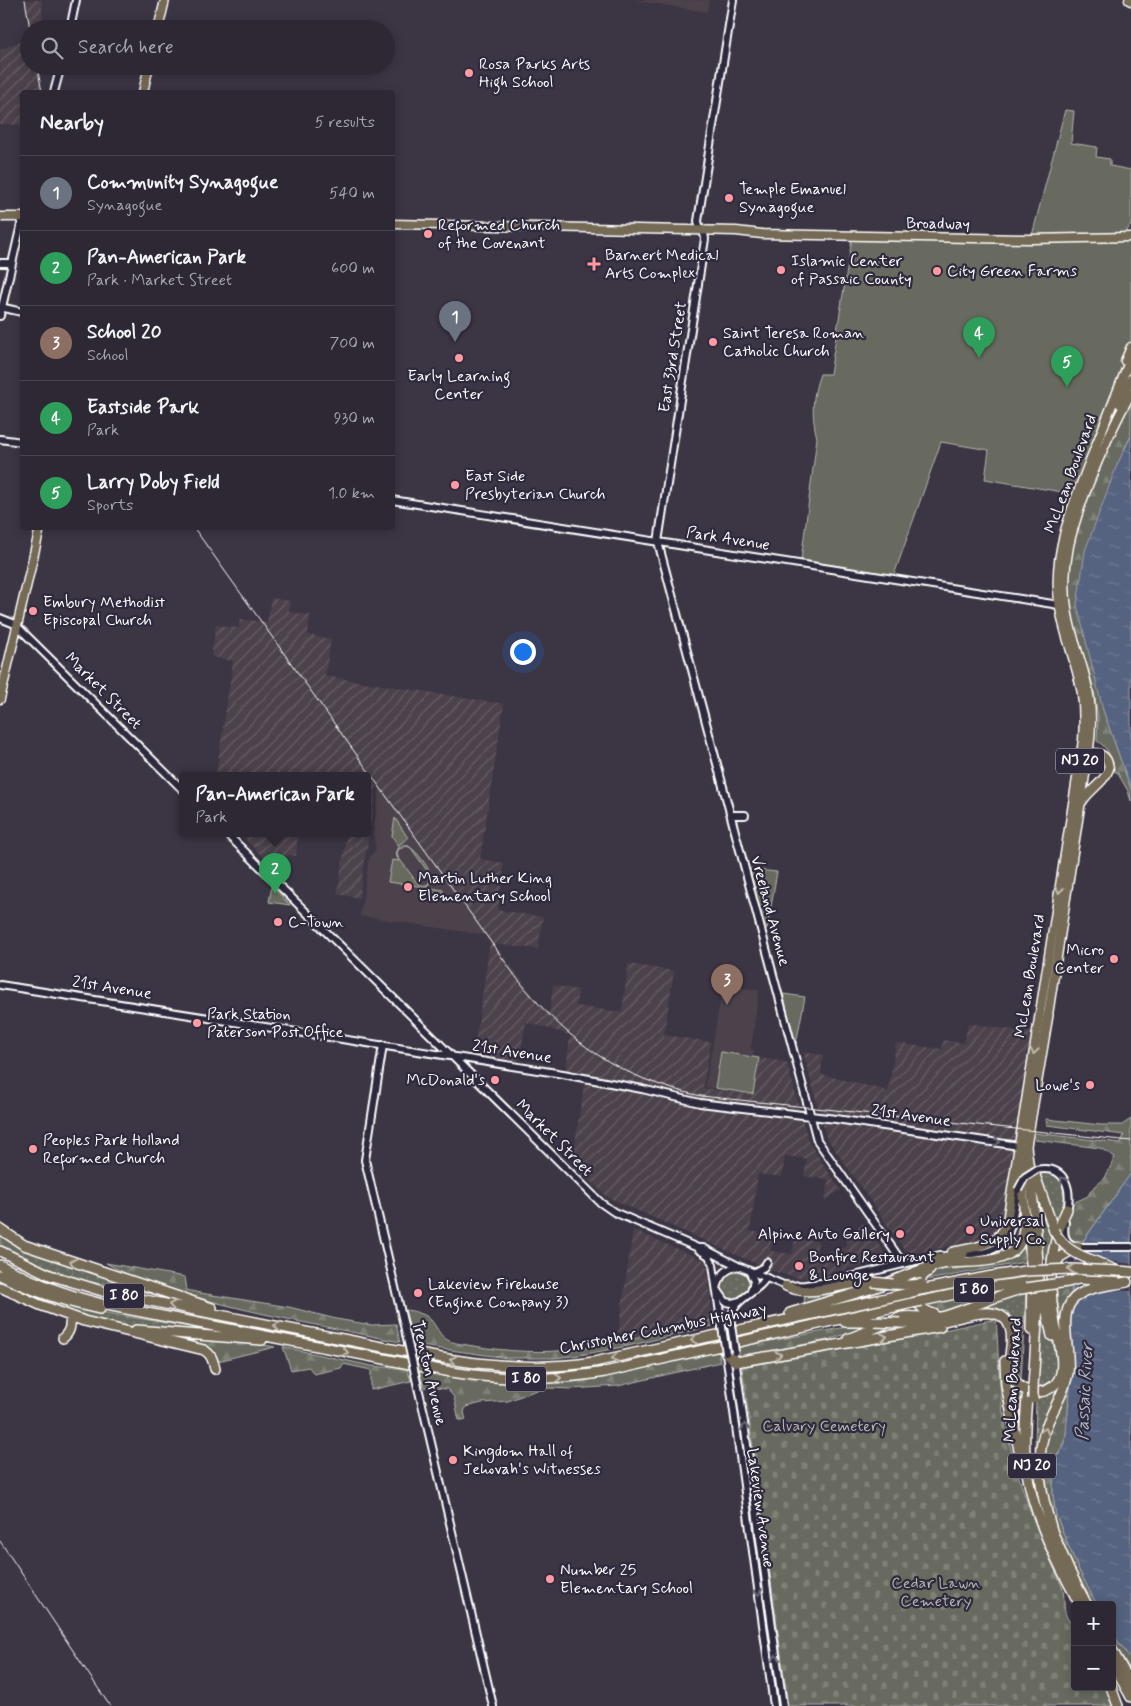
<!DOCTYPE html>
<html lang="en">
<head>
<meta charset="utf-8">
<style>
	:root { --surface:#2d2833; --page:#35303b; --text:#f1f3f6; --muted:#a7a6ac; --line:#48444e; --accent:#bca0f2 }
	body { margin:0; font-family:Mynerve,sans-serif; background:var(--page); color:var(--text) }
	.controls { position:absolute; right:15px; bottom:15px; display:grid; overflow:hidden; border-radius:5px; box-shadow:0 2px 12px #0003 }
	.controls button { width:45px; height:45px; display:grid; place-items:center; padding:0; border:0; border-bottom:1px solid var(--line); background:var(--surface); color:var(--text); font:25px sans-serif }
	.you { position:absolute; left:522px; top:651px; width:18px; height:18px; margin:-12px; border:4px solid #fff; border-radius:50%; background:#1a73e8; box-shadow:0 0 0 8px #1a73e833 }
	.badge { display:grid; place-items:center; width:32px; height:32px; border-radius:50%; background:var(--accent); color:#fff; font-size:16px; font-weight:700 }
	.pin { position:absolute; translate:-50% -41px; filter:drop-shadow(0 1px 2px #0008) }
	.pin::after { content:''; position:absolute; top:26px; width:18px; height:15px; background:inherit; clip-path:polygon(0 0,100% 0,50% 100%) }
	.popup { position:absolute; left:179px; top:772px; width:192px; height:65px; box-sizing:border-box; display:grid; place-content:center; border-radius:5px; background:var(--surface); filter:drop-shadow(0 1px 4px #0005); font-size:16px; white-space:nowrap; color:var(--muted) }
	.popup b { font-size:19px; color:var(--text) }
	.popup::after { content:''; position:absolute; left:50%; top:100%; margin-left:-10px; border:10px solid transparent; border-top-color:var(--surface) }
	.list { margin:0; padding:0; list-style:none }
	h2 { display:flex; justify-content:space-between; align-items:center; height:65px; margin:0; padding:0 20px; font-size:21px }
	h2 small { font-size:16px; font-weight:400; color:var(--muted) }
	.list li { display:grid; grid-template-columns:32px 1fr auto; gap:15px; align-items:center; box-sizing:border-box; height:75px; padding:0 20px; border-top:1px solid var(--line) }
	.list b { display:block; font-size:19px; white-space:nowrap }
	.list p { margin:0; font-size:16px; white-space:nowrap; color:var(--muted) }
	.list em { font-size:16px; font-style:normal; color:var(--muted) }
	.icon { flex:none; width:28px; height:28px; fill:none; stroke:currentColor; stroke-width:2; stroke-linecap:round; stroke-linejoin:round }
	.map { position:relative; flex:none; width:1131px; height:1706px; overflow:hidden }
	.search { position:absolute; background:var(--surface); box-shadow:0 2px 12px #0003; left:20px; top:20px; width:375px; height:55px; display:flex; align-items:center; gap:12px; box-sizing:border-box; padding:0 18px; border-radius:28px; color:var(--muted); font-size:19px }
	.panel { position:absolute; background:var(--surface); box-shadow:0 2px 12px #0003; left:20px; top:90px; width:375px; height:440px; border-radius:5px }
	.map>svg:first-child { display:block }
</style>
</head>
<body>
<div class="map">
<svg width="1131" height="1706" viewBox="0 0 1131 1706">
	<defs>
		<pattern id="industrial-furrows" width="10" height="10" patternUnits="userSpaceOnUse" patternTransform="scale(1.25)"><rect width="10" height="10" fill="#4c424c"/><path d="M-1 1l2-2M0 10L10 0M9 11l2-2" fill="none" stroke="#675e67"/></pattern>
		<pattern id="grass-dots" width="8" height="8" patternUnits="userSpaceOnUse" patternTransform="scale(1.25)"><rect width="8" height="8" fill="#676b5e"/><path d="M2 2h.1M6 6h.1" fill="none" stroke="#7e8176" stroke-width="1.8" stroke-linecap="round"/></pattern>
		<pattern id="forest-firs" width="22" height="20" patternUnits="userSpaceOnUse" patternTransform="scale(1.25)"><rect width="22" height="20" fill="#676b5e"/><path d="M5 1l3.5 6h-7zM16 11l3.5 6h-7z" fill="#7e8176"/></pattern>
		<pattern id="cemetery-stones" width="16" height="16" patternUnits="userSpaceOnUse" patternTransform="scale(1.25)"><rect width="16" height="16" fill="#676b5e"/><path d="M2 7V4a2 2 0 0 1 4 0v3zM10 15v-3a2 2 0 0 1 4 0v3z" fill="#7e8176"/></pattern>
		<pattern id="water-ripples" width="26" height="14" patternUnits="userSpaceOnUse" patternTransform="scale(1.25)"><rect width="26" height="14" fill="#566380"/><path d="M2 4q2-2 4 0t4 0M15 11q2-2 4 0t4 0" fill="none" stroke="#6f7a93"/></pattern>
	</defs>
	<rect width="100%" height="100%" fill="#3c3544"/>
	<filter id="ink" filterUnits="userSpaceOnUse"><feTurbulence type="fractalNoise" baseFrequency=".02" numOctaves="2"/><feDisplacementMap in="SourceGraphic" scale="10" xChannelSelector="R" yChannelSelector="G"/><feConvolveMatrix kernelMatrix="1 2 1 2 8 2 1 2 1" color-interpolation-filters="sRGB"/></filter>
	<g filter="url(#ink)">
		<path fill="#4c424c" d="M633,0h76l-2,12z
			M380,787l105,148 -125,-19 9,-58 7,-9 -3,-15z
			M723,985l36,5 -8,59 3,1 -1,6 6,2 -6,36 -48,-7z"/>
		<path fill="url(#industrial-furrows)" d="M26,0h16l1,29h-13z
			M29,37v29h8l5,26h-20v33l-22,-1v-74z
			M271,598l19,3 -1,11 21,3 -2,20 23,4 -6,37 179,28 -24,155 24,4 -6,47 45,7 -5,32 -44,-5 55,72 4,-31 25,5 -2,16 46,6 6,-48 46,7 -10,64 47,7 -8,46 50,6 6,-36 28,4 22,81 32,47 -16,10 3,-20 -24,-4 3,-17 -22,-3 -3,21 -24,-3 -8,57 23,4 -2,16 21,3 3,-16 23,3 -2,13 30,-7 1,-11 17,-13 25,36 -78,19h-15l-26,-8 -163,-73 -35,-35 13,-84 -20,-3 5,-40 -44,-13 -8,45 -45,-8 17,-117 -113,-158 -18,114 -22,-4 10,-61h21v-58h-152l17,-114 -22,-4 5,-32 23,3 1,-9 27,3z
			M239,833h59l-2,23 -9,-1 -3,23z
			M968,1023l64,10 -31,199 -22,14 -18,1 -6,-2 -47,10 -82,-118 -23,-85 20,3 -2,19 67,17 8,-48 46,6 1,-9 21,3z
			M633,1230l73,31 7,58 -96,23z"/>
		<path fill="url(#grass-dots)" stroke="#b3b5ae" d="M1044,1171l13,4c14,20 5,32 -1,54l-21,-57z
			M1035,1190l18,48 -4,21 -7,1 -1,-23z
			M0,1233l177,66 -96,-19 -37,-13 -44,-22z
			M736,1270l16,8 -3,12c-4,3 -9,7 -14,9 -10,4 -15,-11 -13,-19 1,-3 3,-5 4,-8z
			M0,1276l83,33 126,21c-34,-2 -70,-1 -103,-8 -35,-6 -68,-24 -101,-37l-5,-3z
			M865,1283l-43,16 -18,4 1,-11z
			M1026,1290l-5,90 -8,-15 4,-32 -9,-21 -14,-5h-17z
			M1043,1309c4,16 20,56 11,69 -4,6 -10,7 -17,9z
			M1064,1378l-18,38 -11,33 1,-54z
			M1008,1379l13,11 -2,40z"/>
		<path fill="url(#forest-firs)" stroke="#b3b5ae" d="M1131,401v35l-6,11 -22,263 28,79v12l-3,-10 -11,-19 -7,-1c2,-13 -1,-23 -13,-30l1,-23 -5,-33 -22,-71 -2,-33 2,-29 6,-26 11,-34 27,-66z
			M1046,1119l55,6h21l9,-6v54l-48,68 -10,-1 -6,-4 -1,-10 7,-23 15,-7 3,-6 14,-12 10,-21 -15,-9 -65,-8 -1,-7 87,10 3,-8 -77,-10z
			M1024,1247l1,15 -103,19 6,-9 13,-5 68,-9z
			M106,1263l79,14 2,13 13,3 89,14 47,12 36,6 24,-1 4,18c-67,-14 -135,-26 -201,-44 -32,-9 -64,-18 -93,-35z
			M1072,1285l-1,9 -5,8 -4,20 -8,-35z
			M1005,1288v2l-56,22 -15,1 -12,-7z
			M405,1310c6,0 20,4 24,8 11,11 9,21 27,25 37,7 76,11 113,7 49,-5 97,-19 145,-31l2,6 -88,21 -48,9 -26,3h-47l-93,-13z
			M872,1326l-45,14 -87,17 -2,-10 108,-20z
			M173,1334l60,5 42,8 -57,14c-12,-20 -24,-18 -45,-23z
			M283,1347l89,19 35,3 4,12 -40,9v-20l-28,-6 -2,4 -27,6 -5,-7 -18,3z
			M719,1351l1,11 -102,24 -47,3 -23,-1 -14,3 -26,10 -26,2 -16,4 -2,5 2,8h-7l-5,-23 -7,-8 -23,-2 -5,-17c28,4 62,12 90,13 74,3 140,-16 210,-32z
			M1069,1389c-2,23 2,53 -15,70l-1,35 3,21 21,51 20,39h-5l-15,-27 -28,-62 -7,-31 3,-49 19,-41z
			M1112,1633l19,26v12l-19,-31z"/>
		<path fill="url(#cemetery-stones)" stroke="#b3b5ae" d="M996,1319c3,35 2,70 9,104 11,56 33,111 57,163 5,17 -3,28 13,41v60h32l7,19h-326l-46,-339 160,-28z"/>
		<path fill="#676b5e" stroke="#b3b5ae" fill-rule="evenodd" d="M1065,110l9,1 -3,32 26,4 -1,10 14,2v7l21,4v56l-2,1 -3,6 2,9 3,2v98l-57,148 -6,3 -83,-14 4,-29 -48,-8 -47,133 -93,-15 16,-122c-6,-24 -5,-42 3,-64h10l22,-135 178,4z
			M395,818l13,20 -10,7 -6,-9z
			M404,844c10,2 29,27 28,37l-6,6 17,3 -1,10 -18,-3 1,-10 -37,-5 4,-22 7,1c-5,-7 -3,-14 5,-17zM407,846l4,2 19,27v6c-3,5 -7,5 -12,3l-20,-27 -1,-4 2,-4z
			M749,869l28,3 -10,57h-2z
			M272,886l18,19 -21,-3z
			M783,994l22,3 -9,47z
			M721,1052l38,6 -6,36 -38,-6z"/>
		<path fill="url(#water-ripples)" stroke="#9aa1b3" d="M1131,436v353l-28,-79 -26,-105 8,-54 32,-86z
			M1131,1173v486l-19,-26v-28h-15l-20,-39 -21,-51 -3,-21 1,-35 6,-6 5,-10 7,-73 -2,-52 6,-58 6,-17z"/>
		<path fill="#3c3544" d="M1098,1259l33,5v27l-33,-1 -29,11 19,-14h-18l3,-25z"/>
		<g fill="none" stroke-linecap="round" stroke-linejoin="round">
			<defs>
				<path id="secondary" d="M733,0l-35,221c0,7 7,10 7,18l-47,303 159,598 83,119 5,4
					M70,29l6,-29
					M54,92l7,-26
					M0,263h12
					M0,307l22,5
					M0,316l22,-96
					M0,439l22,3
					M392,500l667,105
					M0,618l15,6 7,7 160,158
					M731,815h14
					M226,833l375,370 13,9 84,36h5l35,18 48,20 19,-1 24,-3 111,-27
					M0,985l563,89 79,15 58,14 136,16 183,27
					M383,1045l-18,115 41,174
					M1036,1170c30,-6 36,19 31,42
					M1065,1222c-2,12 -1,21 12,25h54
					M698,1249l11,7 4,9 9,62
					M960,1254c54,2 49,-23 58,-64
					M738,1266c-14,4 -18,9 -21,23l9,13 6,1 8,-2
					M749,1271l5,10 -3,10
					M753,1273l11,-6 3,-5
					M731,1325c-1,-28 23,-28 35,-47
					M726,1353l48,353
					M735,1358l48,348
					M417,1383l76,323"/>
				<path id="primary" d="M1129,0l2,1
					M158,29l7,-29
					M143,92l6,-26
					M0,217h22
					M392,224l344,7 26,3 268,5 101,-2
					M1125,361l6,-14
					M1120,404l11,-25
					M0,699l40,-171
					M1082,802c8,-13 22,-19 27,-33 -1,-15 -12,-19 -25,-14
					M1048,1015l41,-266c3,-22 3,-43 -2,-64 -5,-24 -15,-46 -19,-70 -9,-49 4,-88 21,-132 12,-31 26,-61 42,-90
					M952,1252c21,-5 48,-5 55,-31l76,-481c1,-15 1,-30 -1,-46 -6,-35 -22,-67 -24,-103 -3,-45 15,-86 31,-128 14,-35 28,-70 42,-106"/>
				<path id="highway" d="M1019,1146l3,34
					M1034,1172l20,59
					M1028,1220l4,59 -1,51
					M0,1229l24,16 188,63
					M0,1251l50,24 52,16c76,16 153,31 230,46 90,17 170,39 262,25l315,-69
					M936,1259l27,-5
					M1089,1259l29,12 13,1
					M0,1265c34,18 69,31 106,40l345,67c51,8 102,9 154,0l307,-69
					M930,1270c-19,12 -21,37 4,44
					M1052,1270l8,-13 17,-10
					M0,1275c32,16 65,27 100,34
					M1079,1279l37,2
					M893,1284l18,1
					M786,1286c26,13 58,-5 86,-4
					M0,1287l40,18 44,16 120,29c8,5 9,11 11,19
					M920,1290l72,-14 33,-5
					M1043,1295l9,41
					M922,1301l67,-14 37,-5
					M790,1313c27,-8 54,-16 80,-24 27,-8 52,-23 80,-26 21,-2 54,2 68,-17 12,-17 4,-51 3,-71
					M845,1322h29
					M900,1323c13,0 26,1 38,-1 21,-2 67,-25 73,10 3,16 -7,32 3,48 12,19 42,15 47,-7 3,-17 -3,-33 -6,-49 -7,-40 -6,-78 12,-115
					M136,1330l126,10
					M63,1338c7,-6 8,-12 7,-22
					M848,1339l54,-22c14,-2 29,3 43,-1 28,-8 53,-22 81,-28
					M726,1353l10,9 204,-35
					M1005,1361l1,24 15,76
					M1033,1387l5,-81v-42l-3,-47 -9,-71 22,-131
					M1027,1397c-2,26 -4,51 0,76 8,47 31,91 53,132
					M1050,1526l19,44 18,35
					M1052,1530c-11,-36 -19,-71 -4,-108 7,-16 17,-31 20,-49 3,-21 -9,-54 3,-71 11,-16 39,-16 56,-20
					M1112,1650l19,34
					M1112,1663l19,34
					M1111,1687l7,19"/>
			</defs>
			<use href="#secondary" stroke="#fff" stroke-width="10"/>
			<use href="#primary" stroke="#fff" stroke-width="11"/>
			<use href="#highway" stroke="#fff" stroke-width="12"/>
			<use href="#secondary" stroke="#2f2a3d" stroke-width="6"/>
			<use href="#primary" stroke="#756a55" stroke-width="8"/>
			<use href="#highway" stroke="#756a55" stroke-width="9"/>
			<path stroke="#fff" stroke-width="1" d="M25,0l5,29
				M37,66l5,26
				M194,528l322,449c51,65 104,102 185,119l430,45
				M0,1541l110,165"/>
			<defs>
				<path id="secondary-bridge" d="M1018,1190l7,-13 11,-7
					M731,1325l4,27
					M722,1327l4,26
					M406,1334l11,49"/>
				<path id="highway-bridge" d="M1054,1231c9,15 19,22 35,28
					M1025,1271l47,-2 46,2
					M872,1282l21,2
					M911,1285l11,-1
					M1026,1288l42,-6 11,-3
					M909,1293l11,-3
					M912,1303l10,-2
					M874,1322l26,1
					M1033,1399v-12"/>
			</defs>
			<use href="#secondary-bridge" stroke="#fff" stroke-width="10" stroke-linecap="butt"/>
			<use href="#highway-bridge" stroke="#fff" stroke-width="12" stroke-linecap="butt"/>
			<use href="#secondary-bridge" stroke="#2f2a3d" stroke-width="6"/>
			<use href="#highway-bridge" stroke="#756a55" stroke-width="9"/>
		</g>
		<defs><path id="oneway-chevron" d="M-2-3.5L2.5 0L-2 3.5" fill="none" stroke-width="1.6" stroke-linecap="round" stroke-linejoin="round" transform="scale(1.25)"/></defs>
		<g stroke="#c1bcb2">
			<use href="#oneway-chevron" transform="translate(1059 890) rotate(99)"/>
			<use href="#oneway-chevron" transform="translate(1034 1051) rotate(99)"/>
			<use href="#oneway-chevron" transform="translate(73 1262) rotate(-161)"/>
			<use href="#oneway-chevron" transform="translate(1071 1269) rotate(180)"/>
			<use href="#oneway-chevron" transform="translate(172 1305) rotate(-169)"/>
			<use href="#oneway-chevron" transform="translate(277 1326) rotate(-169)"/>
			<use href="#oneway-chevron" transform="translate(884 1337) rotate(-10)"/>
			<use href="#oneway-chevron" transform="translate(694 1340) rotate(167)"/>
			<use href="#oneway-chevron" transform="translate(345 1352) rotate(11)"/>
			<use href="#oneway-chevron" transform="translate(778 1355) rotate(-10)"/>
			<use href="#oneway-chevron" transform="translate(615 1358) rotate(168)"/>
			<use href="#oneway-chevron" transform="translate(453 1360) rotate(-170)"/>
			<use href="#oneway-chevron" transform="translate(558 1378) rotate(-4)"/>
			<use href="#oneway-chevron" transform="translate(1045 1431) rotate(-72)"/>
		</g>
		<g stroke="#6d6a77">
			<use href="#oneway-chevron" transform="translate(997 1142) rotate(8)"/>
			<use href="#oneway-chevron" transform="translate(1063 1180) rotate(-127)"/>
			<use href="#oneway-chevron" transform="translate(745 1427) rotate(-98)"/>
			<use href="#oneway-chevron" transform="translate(758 1592) rotate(82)"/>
			<use href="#oneway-chevron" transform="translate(776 1658) rotate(-98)"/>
		</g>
	</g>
	<g fill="#ff9aa2" stroke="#2f2a3d" stroke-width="2">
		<circle cx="469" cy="73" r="5"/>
		<circle cx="729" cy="198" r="5"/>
		<circle cx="428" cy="234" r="5"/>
		<path d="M591.5 256.5h5v5h5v5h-5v5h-5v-5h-5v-5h5z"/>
		<circle cx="781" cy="270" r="5"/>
		<circle cx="937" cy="271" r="5"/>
		<circle cx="713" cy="342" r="5"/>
		<circle cx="459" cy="358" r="5"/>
		<circle cx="455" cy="485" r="5"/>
		<circle cx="33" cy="611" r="5"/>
		<circle cx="408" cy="887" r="5"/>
		<circle cx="278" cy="922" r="5"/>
		<circle cx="1114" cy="959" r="5"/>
		<circle cx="197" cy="1023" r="5"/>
		<circle cx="495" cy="1080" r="5"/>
		<circle cx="1090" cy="1085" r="5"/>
		<circle cx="33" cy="1149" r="5"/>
		<circle cx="970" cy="1230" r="5"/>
		<circle cx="900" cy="1234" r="5"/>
		<circle cx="799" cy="1266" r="5"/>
		<circle cx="418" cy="1293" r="5"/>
		<circle cx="453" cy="1460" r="5"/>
		<circle cx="550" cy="1579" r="5"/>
	</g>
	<g text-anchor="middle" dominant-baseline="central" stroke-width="4.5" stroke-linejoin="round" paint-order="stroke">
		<g fill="#2f2a3d" stroke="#c1bfc5" stroke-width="1">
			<rect x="1056" y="748.5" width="48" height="25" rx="4"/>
			<rect x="954" y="1277.5" width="40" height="25" rx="4"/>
			<rect x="104" y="1283.5" width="40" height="25" rx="4"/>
			<rect x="506" y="1366.5" width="40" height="25" rx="4"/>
			<rect x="1008" y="1453.5" width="48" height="25" rx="4"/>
		</g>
		<g font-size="15" font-weight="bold" fill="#fff">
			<text x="1080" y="761">NJ 20</text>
			<text x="974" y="1290">I 80</text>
			<text x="124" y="1296">I 80</text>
			<text x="526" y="1379">I 80</text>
			<text x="1032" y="1466">NJ 20</text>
		</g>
		<g font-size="16" fill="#fff" stroke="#2f2a3d" text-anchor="start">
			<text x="479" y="64">Rosa Parks Arts<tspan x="479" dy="18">High School</tspan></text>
			<text x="739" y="189">Temple Emanuel<tspan x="739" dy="18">Synagogue</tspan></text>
			<text x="438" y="225">Reformed Church<tspan x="438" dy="18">of the Covenant</tspan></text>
			<text x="605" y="255">Barnert Medical<tspan x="605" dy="18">Arts Complex</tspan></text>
			<text x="791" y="261">Islamic Center<tspan x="791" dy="18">of Passaic County</tspan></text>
			<text x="947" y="271">City Green Farms</text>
			<text x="723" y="333">Saint Teresa Roman<tspan x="723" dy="18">Catholic Church</tspan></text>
			<text x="459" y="376" text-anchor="middle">Early Learning<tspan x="459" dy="18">Center</tspan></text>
			<text x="465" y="476">East Side<tspan x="465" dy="18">Presbyterian Church</tspan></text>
			<text x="43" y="602">Embury Methodist<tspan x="43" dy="18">Episcopal Church</tspan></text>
			<text x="418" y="878">Martin Luther King<tspan x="418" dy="18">Elementary School</tspan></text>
			<text x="288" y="922">C-Town</text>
			<text x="1104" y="950" text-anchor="end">Micro<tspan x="1104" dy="18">Center</tspan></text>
			<text x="207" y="1014">Park Station<tspan x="207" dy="18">Paterson Post Office</tspan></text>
			<text x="485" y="1080" text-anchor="end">McDonald's</text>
			<text x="1080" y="1085" text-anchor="end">Lowe's</text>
			<text x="43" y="1140">Peoples Park Holland<tspan x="43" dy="18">Reformed Church</tspan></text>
			<text x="980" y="1221">Universal<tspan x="980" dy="18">Supply Co.</tspan></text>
			<text x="890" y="1234" text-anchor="end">Alpine Auto Gallery</text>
			<text x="809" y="1257">Bonfire Restaurant<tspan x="809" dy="18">&amp; Lounge</tspan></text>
			<text x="428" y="1284">Lakeview Firehouse<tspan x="428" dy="18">(Engine Company 3)</tspan></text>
			<text x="463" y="1451">Kingdom Hall of<tspan x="463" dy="18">Jehovah's Witnesses</tspan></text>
			<text x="560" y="1570">Number 25<tspan x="560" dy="18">Elementary School</tspan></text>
		</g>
		<g font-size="16" fill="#fff" stroke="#2f2a3d">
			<text transform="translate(938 224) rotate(1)">Broadway</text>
			<text transform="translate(673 357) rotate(-81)">East 33rd Street</text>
			<text transform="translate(1071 474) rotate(-70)">McLean Boulevard</text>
			<text transform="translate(728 539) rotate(9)">Park Avenue</text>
			<text transform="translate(103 691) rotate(45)">Market Street</text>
			<text transform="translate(770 911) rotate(75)">Vreeland Avenue</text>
			<text transform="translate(1030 976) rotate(-81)">McLean Boulevard</text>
			<text transform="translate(112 988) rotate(9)">21st Avenue</text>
			<text transform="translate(512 1052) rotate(9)">21st Avenue</text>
			<text transform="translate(911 1116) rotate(8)">21st Avenue</text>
			<text transform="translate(554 1138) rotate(45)">Market Street</text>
			<text transform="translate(663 1329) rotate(-11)">Christopher Columbus Highway</text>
			<text transform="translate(429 1373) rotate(77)">Trenton Avenue</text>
			<text transform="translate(1013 1380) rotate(-87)">McLean Boulevard</text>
			<text transform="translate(760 1508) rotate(82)">Lakeview Avenue</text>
		</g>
		<g font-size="16" fill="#b3b5ae" stroke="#2f2a3d">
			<text x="824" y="1426">Calvary Cemetery</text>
			<text x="936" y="1583">Cedar Lawn<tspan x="936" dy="18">Cemetery</tspan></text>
		</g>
		<g font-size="18" font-style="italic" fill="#b3b9c6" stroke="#2f2a3d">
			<text transform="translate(1085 1392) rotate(-87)">Passaic River</text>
		</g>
	</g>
</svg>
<div class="controls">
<button>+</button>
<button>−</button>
</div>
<div class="you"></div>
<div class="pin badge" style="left:455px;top:342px;background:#6b7280">1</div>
<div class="pin badge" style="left:275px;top:894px;background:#2e9e5b">2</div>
<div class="popup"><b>Pan-American Park</b>Park</div>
<div class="pin badge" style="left:727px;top:1005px;background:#8d6e63">3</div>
<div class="pin badge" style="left:979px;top:358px;background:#2e9e5b">4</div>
<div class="pin badge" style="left:1067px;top:387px;background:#2e9e5b">5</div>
<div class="search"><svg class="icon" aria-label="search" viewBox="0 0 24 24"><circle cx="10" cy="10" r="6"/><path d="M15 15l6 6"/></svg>Search here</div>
<section class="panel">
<h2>Nearby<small>5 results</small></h2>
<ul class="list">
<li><span class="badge" style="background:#6b7280">1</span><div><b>Community Synagogue</b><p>Synagogue</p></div><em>540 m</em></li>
<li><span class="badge" style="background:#2e9e5b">2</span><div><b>Pan-American Park</b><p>Park · Market Street</p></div><em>600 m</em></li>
<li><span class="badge" style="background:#8d6e63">3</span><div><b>School 20</b><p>School</p></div><em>700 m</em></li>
<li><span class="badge" style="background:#2e9e5b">4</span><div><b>Eastside Park</b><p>Park</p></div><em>930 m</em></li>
<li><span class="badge" style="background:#2e9e5b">5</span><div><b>Larry Doby Field</b><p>Sports</p></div><em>1.0 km</em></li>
</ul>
</section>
</div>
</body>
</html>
